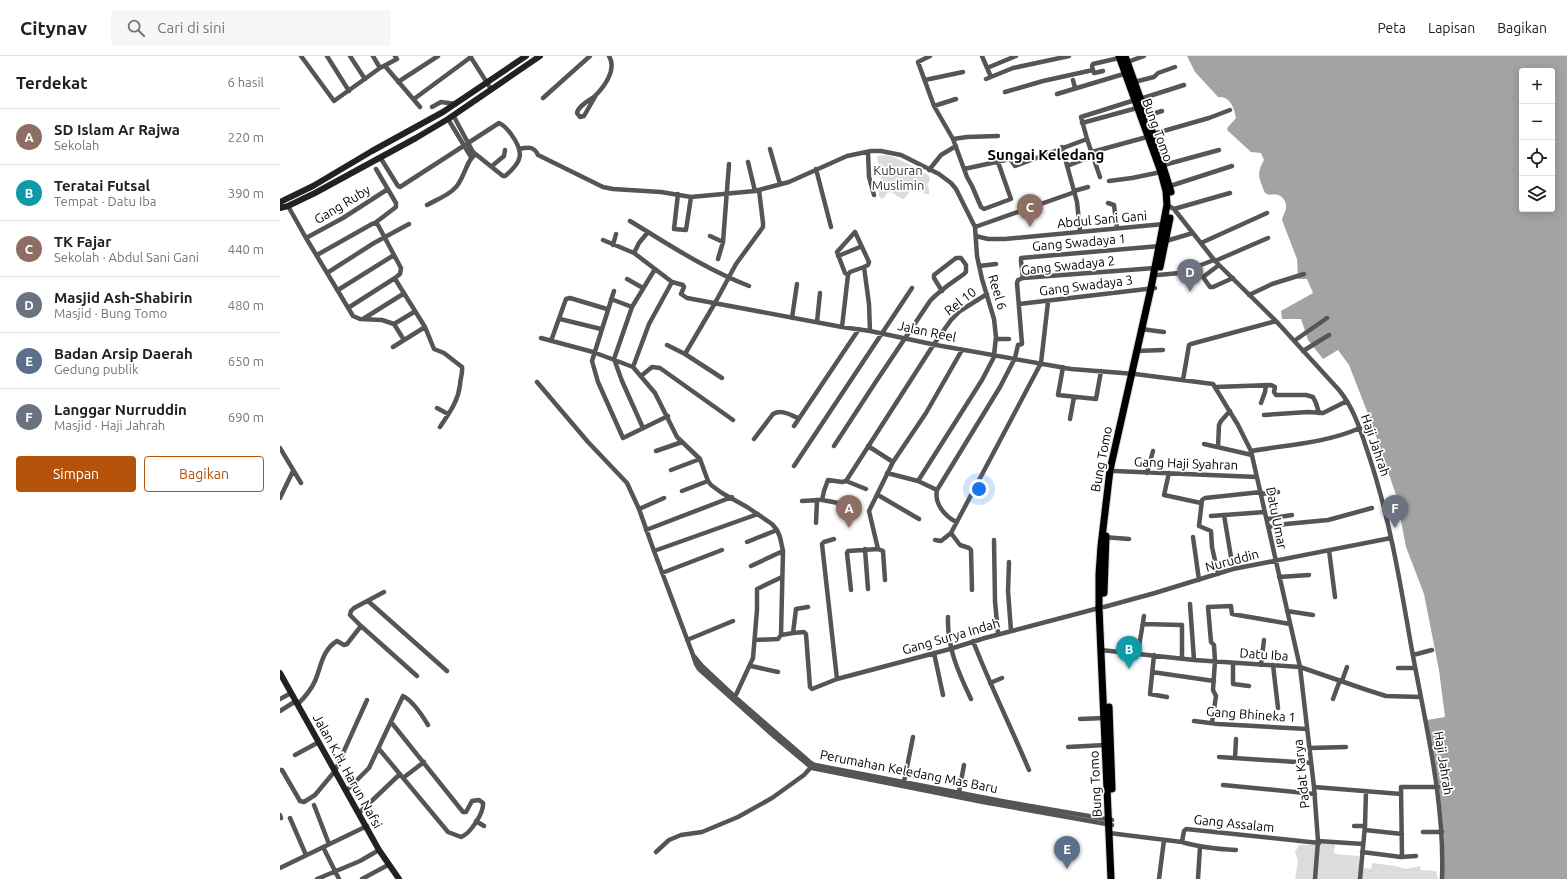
<!DOCTYPE html>
<html lang="id">
<head>
<meta charset="utf-8">
<style>
	:root { --surface:#fff; --page:#f6f6f6; --text:#202124; --muted:#757577; --line:#e0e0e0; --accent:#b45309 }
	body { margin:0; font-family:Ubuntu,sans-serif; background:var(--page); color:var(--text) }
	.controls { position:absolute; right:12px; top:12px; display:grid; overflow:hidden; border-radius:4px; box-shadow:0 2px 10px #0003 }
	.controls button { width:36px; height:36px; display:grid; place-items:center; padding:0; border:0; border-bottom:1px solid var(--line); background:var(--surface); color:var(--text); font:20px sans-serif }
	.you { position:absolute; left:699px; top:433px; width:14px; height:14px; margin:-10px; border:3px solid #fff; border-radius:50%; background:#1a73e8; box-shadow:0 0 0 6px #1a73e833 }
	.badge { display:grid; place-items:center; width:26px; height:26px; border-radius:50%; background:var(--accent); color:#fff; font-size:13px; font-weight:700 }
	.pin { position:absolute; translate:-50% -33px; filter:drop-shadow(0 1px 2px #0008) }
	.pin::after { content:''; position:absolute; top:21px; width:14px; height:12px; background:inherit; clip-path:polygon(0 0,100% 0,50% 100%) }
	.list { margin:0; padding:0; list-style:none }
	h2 { display:flex; justify-content:space-between; align-items:center; height:52px; margin:0; padding:0 16px; font-size:17px }
	h2 small { font-size:13px; font-weight:400; color:var(--muted) }
	.list li { display:grid; grid-template-columns:26px 1fr auto; gap:12px; align-items:center; box-sizing:border-box; height:56px; padding:0 16px; border-top:1px solid var(--line) }
	.list b { display:block; font-size:15px; white-space:nowrap }
	.list p { margin:0; font-size:13px; white-space:nowrap; color:var(--muted) }
	.list em { font-size:13px; font-style:normal; color:var(--muted) }
	.actions { display:flex; gap:8px; padding:12px 16px }
	.actions a { flex:1; padding:9px 0; border:1px solid var(--accent); border-radius:4px; text-align:center; font-size:14px; color:var(--accent) }
	.actions .main { background:var(--accent); color:#fff }
	.icon { flex:none; width:22px; height:22px; fill:none; stroke:currentColor; stroke-width:2; stroke-linecap:round; stroke-linejoin:round }
	.map { position:relative; flex:none; width:1287px; height:823px; overflow:hidden }
	header { display:flex; align-items:center; gap:24px; box-sizing:border-box; height:56px; padding:0 20px; background:var(--surface); border-bottom:1px solid var(--line) }
	header strong { font-size:19px }
	nav { display:flex; gap:22px; margin-inline-start:auto; font-size:14px }
	.search { width:280px; height:36px; background:var(--page); display:flex; align-items:center; gap:10px; box-sizing:border-box; padding:0 14px; border-radius:4px; color:var(--muted); font-size:15px }
	main { display:flex }
	aside { flex:1; background:var(--surface) }
	.map>svg:first-child { display:block }
</style>
</head>
<body>
<header>
<strong>Citynav</strong>
<div class="search"><svg class="icon" aria-label="search" viewBox="0 0 24 24"><circle cx="10" cy="10" r="6"/><path d="M15 15l6 6"/></svg>Cari di sini</div>
<nav><a>Peta</a><a>Lapisan</a><a>Bagikan</a></nav>
</header>
<main>
<aside>
<h2>Terdekat<small>6 hasil</small></h2>
<ul class="list">
<li><span class="badge" style="background:#8d6e63">A</span><div><b>SD Islam Ar Rajwa</b><p>Sekolah</p></div><em>220 m</em></li>
<li><span class="badge" style="background:#0f9aa8">B</span><div><b>Teratai Futsal</b><p>Tempat · Datu Iba</p></div><em>390 m</em></li>
<li><span class="badge" style="background:#8d6e63">C</span><div><b>TK Fajar</b><p>Sekolah · Abdul Sani Gani</p></div><em>440 m</em></li>
<li><span class="badge" style="background:#6b7280">D</span><div><b>Masjid Ash-Shabirin</b><p>Masjid · Bung Tomo</p></div><em>480 m</em></li>
<li><span class="badge" style="background:#5c6f8a">E</span><div><b>Badan Arsip Daerah</b><p>Gedung publik</p></div><em>650 m</em></li>
<li><span class="badge" style="background:#6b7280">F</span><div><b>Langgar Nurruddin</b><p>Masjid · Haji Jahrah</p></div><em>690 m</em></li>
</ul>
<div class="actions"><a class="main">Simpan</a><a>Bagikan</a></div>
</aside>
<div class="map">
<svg width="1287" height="823" viewBox="0 0 1287 823">
	<rect width="100%" height="100%" fill="#fff"/>
	<path fill="#dcdcdc" d="M606,99c13,3 32,14 43,21l1,5 -3,3 2,5v5h-4l-2,-3 -4,1 -7,-3 -8,10h-2l-11,-7 -4,1 -2,4 -4,2 -2,-3v-9l2,-11 -2,-5 -2,-15z
		M1041,787l14,1 -1,8 2,2 23,2v11l12,2 1,-6 23,3 11,3 14,-3 1,4 15,1 2,8h-143l3,-18 -3,-9 4,-7h17z"/>
	<path fill="#a3a3a3" fill-rule="evenodd" d="M907,0h380v823h-124c4,-52 -6,-108 -16,-159l18,-3 -6,-47 -15,-76 -18,-47 -10,-52 -24,-71 -23,-59 -11,-15 -15,9 -15,-19 -7,-21h-19l-1,-8 32,-18 -6,-14h-9l-1,-20 -15,-39c1,-5 4,-9 4,-12 1,-11 -9,-16 -17,-13l-4,-2c-6,-15 -9,-19 -1,-33l-3,-7 -10,-1 -24,-22 1,-3 8,-9c-2,-11 -6,-22 -18,-21l-23,-25zM1242,15h30v138h-30z"/>
	<g fill="none" stroke-linecap="round" stroke-linejoin="round">
		<defs>
			<path id="primary" d="M845,0l28,78 18,58
				M880,211l10,-49
				M824,537l2,-57
				M829,651l3,82
				M831,823l-12,-271v-34l2,-28 9,-76 41,-182 16,-83 -1,-14 -5,-19 -42,-116"/>
		</defs>
		<use href="#primary" stroke="#dbdbdb" stroke-width="9"/>
		<path stroke="#555" stroke-width="4.5" d="M21,0l33,45 46,-33 17,-9 -2,-3
			M47,0l22,35
			M70,0l15,23
			M93,0l7,12
			M190,0l21,33
			M650,0l-12,6 16,44 19,33 14,38 5,9 9,21 3,2 27,-10 -13,-37
			M702,0l9,21
			M845,7l19,-7
			M105,10l35,41
			M707,12l29,-12
			M813,14l1,3 9,-2
			M706,23l27,-11 56,-12
			M645,24l38,-8
			M793,24l2,8
			M118,26l40,-26
			M854,26l20,-5 4,-4 17,-6
			M725,36l38,-11 50,-11 -1,-4 1,-2 26,-6
			M777,38l70,-21
			M316,39l-12,21 -4,1 -3,-4c1,-7 12,-12 18,-17 10,-10 22,-27 14,-40
			M263,42l47,-42
			M134,43l57,-42
			M860,43l44,-14
			M654,50l22,-7
			M152,51l9,-5 15,2
			M866,60l16,-5
			M168,63l23,38
			M802,67l55,-15
			M873,78l56,-16 21,-8
			M673,83l14,-2 31,-1
			M782,91l15,55 3,29
			M239,93c9,-2 15,-3 19,6l65,32 10,2 48,3 30,5
			M490,93l10,35
			M588,96l1,25 5,18
			M812,96l55,-15
			M100,101l18,29 2,1 99,-64c5,2 9,7 12,11 14,19 11,28 -6,42h-2l-30,-24 -20,-37
			M468,106l7,29
			M884,109l55,-15
			M212,110l12,-10 1,-6
			M787,110l26,-10
			M536,113l15,58
			M684,113l46,-10 5,7 72,-27
			M649,114l12,-15 15,-9
			M820,121l-13,-38 -6,-22 54,-17
			M829,125l23,-3 29,-6
			M887,131l65,-21
			M794,135l14,-4
			M398,138l-4,35 12,1 5,-33 64,-6 34,-9 58,-26 24,-5h10l20,4 38,19 12,9 5,6 19,38 2,29 5,23 12,40 2,18 -2,18
			M828,147l6,2 3,23
			M147,149c9,-5 20,-9 27,-16 10,-8 12,-29 21,-34
			M887,149l7,4 41,52 61,60 63,69c15,18 22,42 29,63 21,62 32,128 43,192 14,78 34,155 31,234
			M8,150l18,32 47,78 7,3 22,1 12,4 20,-12
			M894,153l56,-16
			M350,165l18,11
			M95,167l3,2 23,43 -1,6 -5,4 2,4 28,45 9,22 10,4 18,14c1,6 -2,12 -2,18 -2,17 -11,28 -20,42
			M695,171l100,-35
			M430,180l13,6
			M696,180l12,3h17l159,-15
			M26,182l37,-20 45,-29
			M323,184l31,13 5,-10 9,-11c32,20 65,40 101,54
			M886,185l27,-8
			M921,187l66,-30
			M333,189l3,-11
			M354,197l38,29 11,3 1,2 -3,7 6,4 155,29 28,4 66,14 135,24 64,5 78,10 25,41 13,26 49,216 14,120 4,54 -3,38
			M37,199l55,-31 3,-1 21,-16v-4l-20,-34
			M558,200l22,-9
			M438,203l5,-17 6,-78
			M935,205l53,-23
			M939,209l-16,12 7,10h3l20,-9
			M699,210l17,-2
			M47,217l47,-30 35,-19
			M568,219l-3,-2 -8,-21 18,-20 14,30 -1,3 -4,2
			M878,219l22,-2 34,-13
			M743,222l-2,-17v-3l139,-12
			M347,223l16,9
			M392,226l-23,42 -16,43 22,26 22,44 23,22 8,22 3,4 11,8 25,14 25,17 5,6 3,7 3,14 -2,84 12,-2 3,-24 12,-2
			M58,234l56,-35
			M334,235l-22,70 6,21 25,56 45,-22
			M969,239l23,-11 32,-10
			M331,243l21,8
			M739,248l136,-16
			M68,252l47,-30
			M512,262l5,-34
			M83,263l40,-25
			M280,263l41,10
			M537,266l3,-29
			M114,268l10,16
			M562,271l6,-52 2,-3 14,-5 5,37 1,27
			M861,273l23,3
			M261,282l52,14 40,15
			M716,283h13
			M271,285l15,-42 4,-1 37,11
			M1014,285l33,-23
			M387,289l18,9 37,24
			M113,291l32,-20
			M857,295l26,-1
			M1023,295l26,-16
			M405,298l30,-51 21,-39 27,-37v-4l-4,-33
			M783,311l-5,28 38,4 5,-28
			M361,320l11,-9 8,1 73,52
			M903,324l6,-35 2,-1 85,-23
			M257,326l51,60 39,41 12,26 15,42
			M935,331l56,-2 4,2 -1,5 2,3h30l7,2 3,6 3,10
			M981,347l4,-11 1,-7
			M157,352l11,6
			M984,359l44,-3 15,1 24,-12
			M790,363l4,-22
			M514,370l65,-97
			M363,372l-21,-47 -8,-22 18,-52 23,-38
			M474,383l19,-25c9,-5 17,1 25,4
			M924,388l48,11
			M554,390l41,-63 55,-82c10,-11 23,-19 34,-27l2,-2v-7l-5,-7h-5l-22,17v3l8,13
			M588,390l25,16
			M938,391l1,-22 2,-4 9,-10
			M0,392l21,35
			M376,395l26,-9
			M971,395c36,-6 75,-8 109,-23
			M514,410l118,-178
			M391,414l29,-11
			M834,415l143,6
			M607,417l31,8 19,9
			M867,417l6,-22
			M889,417l-5,22 37,8
			M638,425l64,-101 13,-25
			M586,433l-20,-8 88,-137 17,-24 9,-9 27,-17
			M402,435l26,-10
			M981,438l17,-2
			M598,439l41,24
			M0,442l13,-27
			M522,445l17,-1
			M564,448l-22,-4 2,-9 4,-11 14,2 4,-1
			M359,453l25,-11
			M944,459l9,54
			M931,460l54,-4
			M987,463l25,-4
			M676,466c-11,-6 -22,-18 -19,-32l63,-103 15,-29 3,-13 4,-1 -5,-61 1,-3 5,-2 132,-10
			M536,467l1,-23
			M989,471l17,-3 42,-4 44,-12
			M366,474l86,-33
			M671,477l90,-170 7,-61
			M823,481l26,2
			M913,481l6,43
			M554,483l-10,3 -2,2 15,135
			M655,484l6,1 10,-8 9,12 9,3 2,2 1,40
			M714,484l1,61 3,33
			M467,486l30,-12
			M585,493l3,40
			M1049,494l6,47
			M729,506l-1,29 3,40
			M471,510l32,-15
			M382,517l60,-23
			M938,518l-6,-27 -1,-16 -12,-5 3,-26 3,-2 56,-6
			M999,521l30,-2
			M605,524l-2,-29 -5,-2 -9,-38 24,-49 33,-49 36,-63
			M571,534l-4,-37 1,-2 30,-2
			M88,545l79,70
			M910,548l4,56
			M824,551l51,-14 78,-24 158,-31
			M1007,555l26,4
			M668,561c-1,30 10,55 23,82
			M863,568l39,1v33
			M81,570l56,50
			M513,577l11,-1 2,2 4,53 2,2 25,-10 113,-30 35,-11 114,-30
			M407,584l46,-19
			M475,584l23,-1 3,-4
			M693,585c17,44 38,86 56,129
			M821,594l93,10 106,7 67,23 19,6 35,1
			M654,597l9,42
			M858,597l6,-37
			M413,599l-39,-104 104,-37
			M874,599l-4,39 17,3
			M1133,599l19,-5
			M953,607v21l16,2
			M981,609l3,-25
			M993,609l5,43
			M471,610l27,6
			M1118,612h17
			M872,616l62,9
			M1062,625l5,-14
			M710,627l12,-5
			M0,643l11,-6
			M454,643l19,-41 4,-48v-21l25,-12
			M1053,643l7,-19
			M18,648c7,-7 13,-14 17,-23 6,-14 7,-31 22,-40l7,4 3,-1 14,-18 -11,-11 1,-4 3,-3 30,-16
			M0,655l16,-10
			M800,663l25,-1
			M914,665l24,3 89,5
			M932,667l4,-27 -3,-6 2,-29 -1,-16 -3,-3 -3,-35 23,-1 1,8 58,10
			M788,691l37,-2
			M1030,692l36,-1
			M99,693l69,83 13,5c9,-3 23,-24 22,-34l-4,-3 -7,1 -6,11h-3l-72,-90
			M15,699l24,-13
			M939,701l92,6
			M955,702l1,-19
			M0,714h2l18,31 4,1 11,-7 20,-24 32,-71
			M123,722l21,-16
			M624,726l9,-45
			M943,729l92,9
			M1034,731l87,7
			M66,735l23,-23 34,-72c10,5 19,19 25,29
			M679,736l5,-27
			M34,749l15,39
			M79,757l41,-39
			M0,759l1,3
			M10,762l16,37
			M832,764l-105,-18 -192,-37 -4,-2 -76,-66 -33,-31 -9,-11 3,9 3,5 76,68 37,31 171,34 129,23
			M196,765l8,5
			M1074,770h11
			M1085,774l37,4
			M1143,776h19
			M829,777l73,9 2,-11 2,-2 133,14
			M1038,785l45,3
			M902,786c16,5 35,7 54,8
			M43,791l16,32
			M376,796l13,-12 12,-5 21,-3 36,-15 34,-19 32,-23 9,-10
			M1082,796l39,5 15,-1
			M1122,801l-1,-70h37
			M0,812l87,-42
			M37,823l43,-18 19,-11
			M82,823l26,-14
			M879,823l5,-39
			M918,823l2,-32
			M1080,823l5,-53 1,-35"/>
		<path stroke="#222" stroke-width="6" d="M0,146l33,-16 59,-35 71,-39 83,-56
			M0,152l8,-2 27,-13 101,-55 32,-19 92,-63
			M0,617l99,177 20,29"/>
		<use href="#primary" stroke="#000" stroke-width="7"/>
	</g>
	<g text-anchor="middle" dominant-baseline="central" stroke-width="3.5" stroke-linejoin="round" paint-order="stroke">
		<g font-size="13" fill="#000" stroke="#fff">
			<text transform="translate(878 74) rotate(70)">Bung Tomo</text>
			<text transform="translate(62 148) rotate(-31)">Gang Ruby</text>
			<text transform="translate(822 163) rotate(-5)">Abdul Sani Gani</text>
			<text transform="translate(799 186) rotate(-5)">Gang Swadaya 1</text>
			<text transform="translate(788 209) rotate(-6)">Gang Swadaya 2</text>
			<text transform="translate(806 229) rotate(-7)">Gang Swadaya 3</text>
			<text transform="translate(718 236) rotate(73)">Reel 6</text>
			<text transform="translate(680 245) rotate(-38)">Rel 10</text>
			<text transform="translate(647 275) rotate(12)">Jalan Reel</text>
			<text transform="translate(1096 389) rotate(71)">Haji Jahrah</text>
			<text transform="translate(821 403) rotate(-79)">Bung Tomo</text>
			<text transform="translate(906 407) rotate(2)">Gang Haji Syahran</text>
			<text transform="translate(997 462) rotate(79)">Datu Umar</text>
			<text transform="translate(952 504) rotate(-15)">Nuruddin</text>
			<text transform="translate(671 580) rotate(-16)">Gang Surya Indah</text>
			<text transform="translate(984 598) rotate(4)">Datu Iba</text>
			<text transform="translate(971 658) rotate(4)">Gang Bhineka 1</text>
			<text transform="translate(1164 707) rotate(81)">Haji Jahrah</text>
			<text transform="translate(68 715) rotate(61)">Jalan K.H. Harun Nafsi</text>
			<text transform="translate(629 715) rotate(11)">Perumahan Keledang Mas Baru</text>
			<text transform="translate(1021 718) rotate(-96)">Padat Karya</text>
			<text transform="translate(815 728) rotate(-93)">Bung Tomo</text>
			<text transform="translate(954 767) rotate(6)">Gang Assalam</text>
		</g>
		<g font-size="13" fill="#333" stroke="#fff">
			<text x="618" y="114">Kuburan<tspan x="618" dy="15">Muslimin</tspan></text>
		</g>
		<g font-size="15" font-weight="bold" fill="#000" stroke="#fff">
			<text x="766" y="98">Sungai Keledang</text>
		</g>
	</g>
</svg>
<div class="controls">
<button>+</button>
<button>−</button>
<button><svg class="icon" aria-label="locate" viewBox="0 0 24 24"><circle cx="12" cy="12" r="6"/><path d="M12 2v4M12 18v4M2 12h4M18 12h4"/></svg></button>
<button><svg class="icon" aria-label="layers" viewBox="0 0 24 24"><path d="M12 4l9 5-9 5-9-5zM3 14l9 5 9-5"/></svg></button>
</div>
<div class="you"></div>
<div class="pin badge" style="left:569px;top:472px;background:#8d6e63">A</div>
<div class="pin badge" style="left:849px;top:613px;background:#0f9aa8">B</div>
<div class="pin badge" style="left:750px;top:171px;background:#8d6e63">C</div>
<div class="pin badge" style="left:910px;top:236px;background:#6b7280">D</div>
<div class="pin badge" style="left:787px;top:813px;background:#5c6f8a">E</div>
<div class="pin badge" style="left:1115px;top:472px;background:#6b7280">F</div>
</div>
</main>
</body>
</html>
